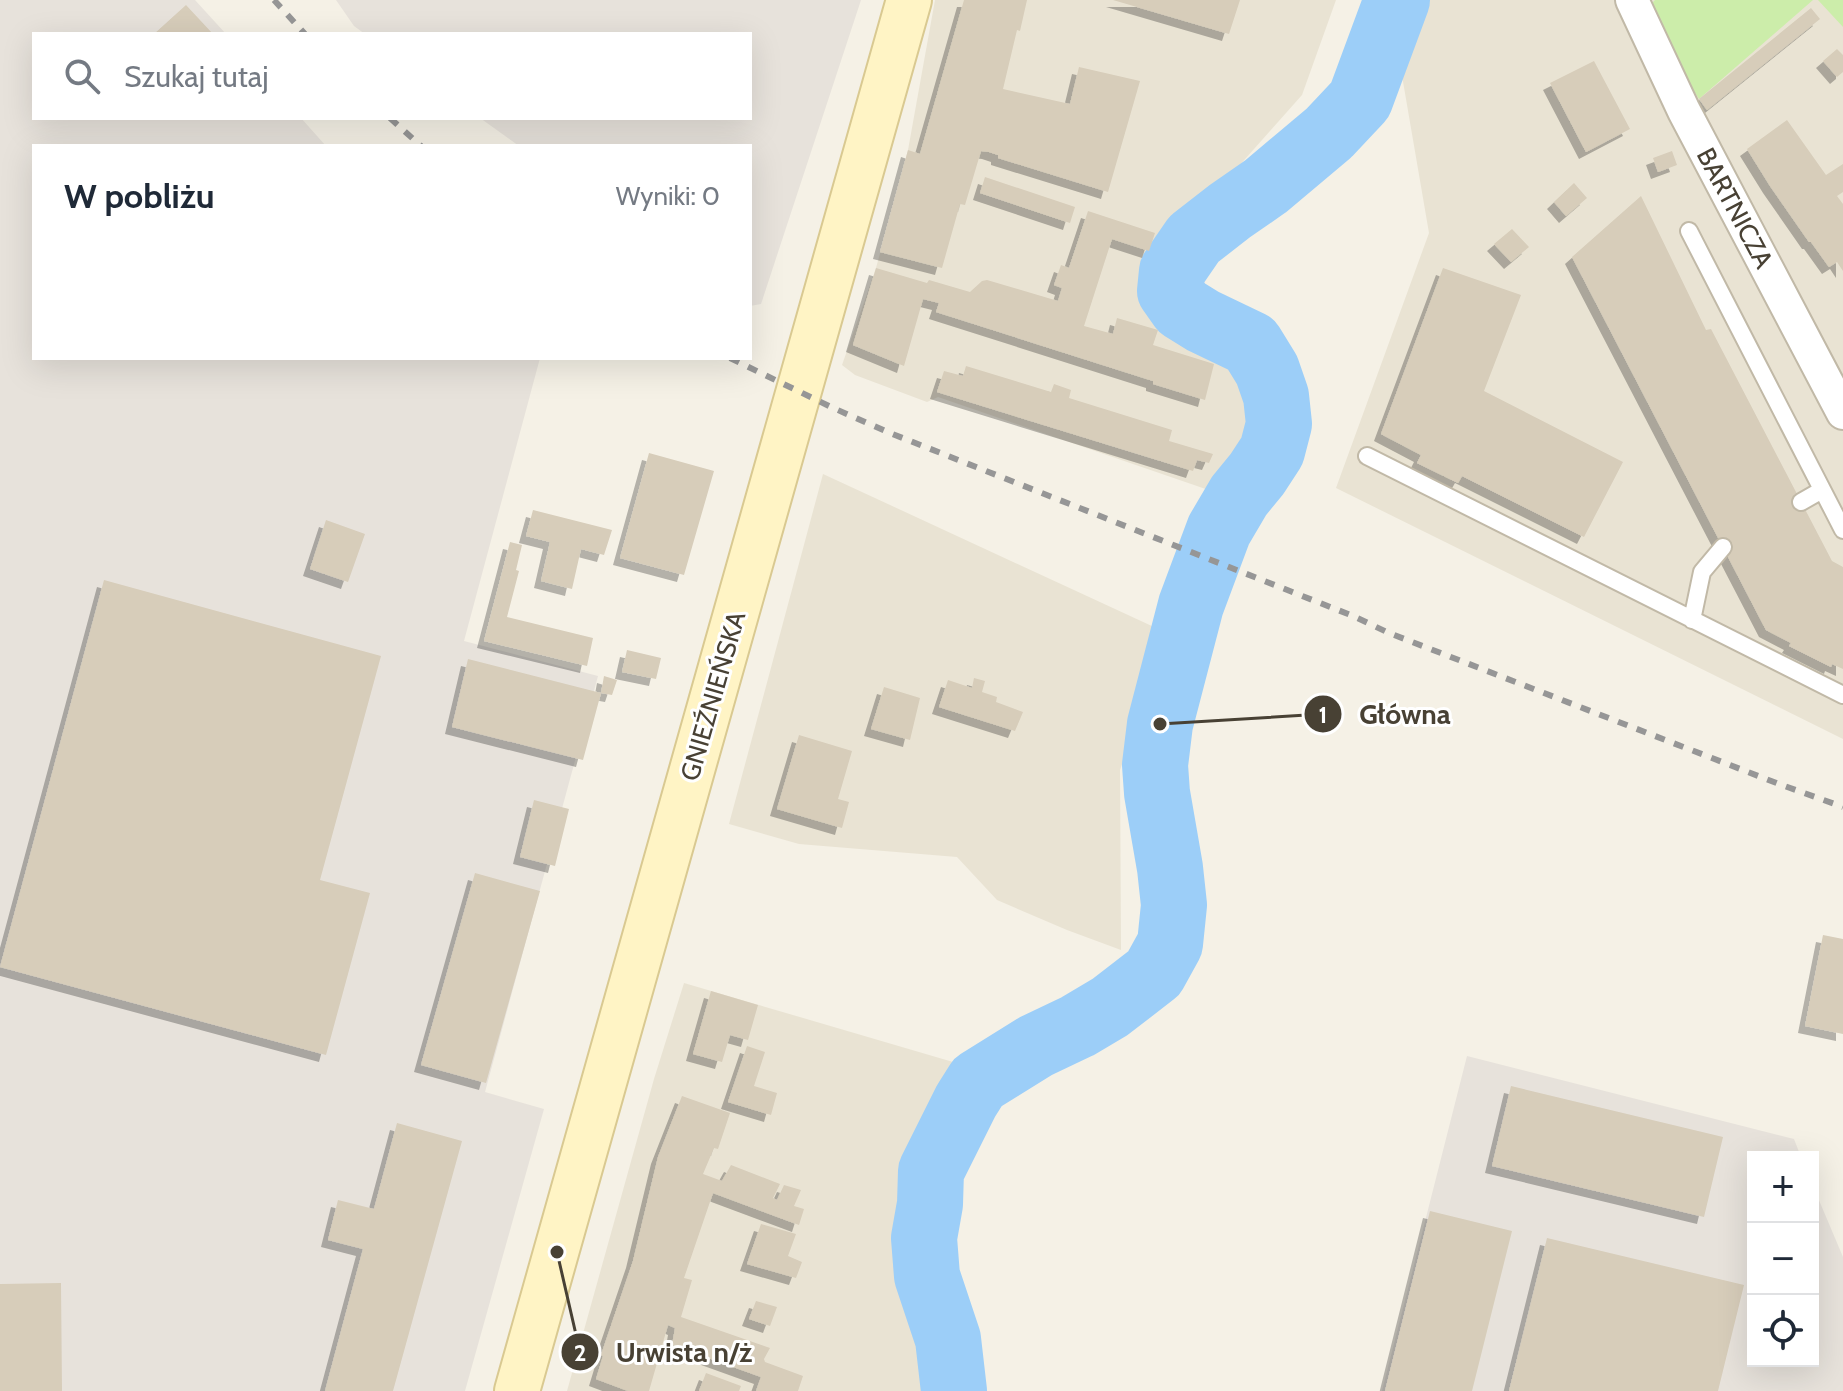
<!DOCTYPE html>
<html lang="pl">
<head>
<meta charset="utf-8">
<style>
	:root { --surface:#fff; --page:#f2f2f3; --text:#1f2937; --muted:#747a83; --line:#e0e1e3 }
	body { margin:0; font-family:Cabin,sans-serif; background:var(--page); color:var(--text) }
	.controls { position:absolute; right:24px; bottom:24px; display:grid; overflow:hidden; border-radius:0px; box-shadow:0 8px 32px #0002 }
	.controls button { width:72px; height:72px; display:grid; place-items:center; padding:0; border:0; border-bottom:2px solid var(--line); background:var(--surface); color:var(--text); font:40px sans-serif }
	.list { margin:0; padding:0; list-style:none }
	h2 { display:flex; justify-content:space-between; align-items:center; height:104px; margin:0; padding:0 32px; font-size:34px }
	h2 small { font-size:26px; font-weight:400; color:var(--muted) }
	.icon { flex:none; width:44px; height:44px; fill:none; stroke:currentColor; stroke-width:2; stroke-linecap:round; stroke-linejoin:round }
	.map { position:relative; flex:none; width:1843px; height:1391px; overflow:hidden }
	.search { position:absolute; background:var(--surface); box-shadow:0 8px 32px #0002; left:32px; top:32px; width:720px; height:88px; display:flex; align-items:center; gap:20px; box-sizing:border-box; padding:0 28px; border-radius:0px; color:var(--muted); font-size:30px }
	.panel { position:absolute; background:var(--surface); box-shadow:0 8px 32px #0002; left:32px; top:144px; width:720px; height:216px; border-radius:0px }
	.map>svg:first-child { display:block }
</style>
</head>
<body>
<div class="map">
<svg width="1843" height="1391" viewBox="0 0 1843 1391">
	<defs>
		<filter id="shadow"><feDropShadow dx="-7" dy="7" stdDeviation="0" flood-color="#0004"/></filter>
	</defs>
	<rect width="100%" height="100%" fill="#f5f1e6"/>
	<path fill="#e9e3d3" d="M935,0h401l-34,95 -128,144 -32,64 80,38 36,35 -3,44 -5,20 -24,56 -288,-99 -11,5 -72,-27 -13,-10 34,-97 32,-118z
		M1389,0h454v739l-507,-251 93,-255z
		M823,474l344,159 -47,137 1,180 -54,-20 -70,-30 -40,-43 -158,-13 -70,-20z
		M684,983l286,84 -48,104 -11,77 15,143h-359l87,-312z"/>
	<path fill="#e7e2db" d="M0,0h195l31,34h-192v84h267l25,28h-292v212h506l-76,283 134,35 -113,416 59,17 -79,282h-465z
		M336,0h525l-100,304 -11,2v-160h-231l-39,-28h270v-84h-385l-11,-8z
		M1467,1056l327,83 7,18h-48v204h60v-175l30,71v134h-461z"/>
	<path fill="#ccedaa" d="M1655,0h158l-114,99 -56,-87z
		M1818,0h25v27z"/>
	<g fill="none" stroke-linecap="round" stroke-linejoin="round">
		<path stroke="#9ccef8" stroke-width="66" d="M954,1391l-6,-52 -21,-63 -3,-38 6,-34 1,-33 35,-70 12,-19 58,-36 42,-20 32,-19 44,-34 16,-29 4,-39 -4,-37 -13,-75 -2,-28 5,-41 31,-119 28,-75 20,-34 18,-22 15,-23 7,-27 -3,-28 -9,-26 -16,-26 -48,-23 -21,-13 -12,-17 2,-20 22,-32 36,-28 36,-25 63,-53 31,-33 37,-100"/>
	</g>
	<path fill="#d7cdba" filter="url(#shadow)" d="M964,0h63l-7,31 -3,-1 -14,59 67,15 9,-37 61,14 -32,111 -110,-34v-3l-9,-3 -8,-1 -16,54 -5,-1 -18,64 -62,-16 28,-102 12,4z
		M1113,0h127l-11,34z
		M186,5l27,29h-59z
		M1811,8l9,11 -113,91 -8,-11z
		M1837,49l6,6v17l-6,5 -14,-16z
		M1594,61l36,68 -44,23 -36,-69z
		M1787,120l39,55 17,-11v28l-6,4 6,8v67l-6,-9 -8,5 -18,-25h-2l-39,-56 -23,-37z
		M1672,151l5,14 -19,7 -5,-14z
		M985,177l90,30 -5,16 -90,-30z
		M1574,183l13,15 -21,18 -12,-14z
		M1641,196l65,134 5,-1 121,232 11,6v102l-11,-5 -1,3 -42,-21 2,-3 -25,-13 -194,-373z
		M1088,211l67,22 -6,18 -37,-12 -28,87 29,8 4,-16 41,12 -5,15 61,19 -9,36 -52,-16v-3l-217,-69 3,-9 -16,-4 -19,67 -51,-21 23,-77 51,15 2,-3 41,12 12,-11 5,-1 71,21 4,-13 -8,-3 7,-20 8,3z
		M1512,229l17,18 -18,15 -17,-18z
		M1443,268l78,27 -37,96 139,71 -39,75 -122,-61 -4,7 -41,-20 4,-8 -40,-21z
		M966,366l85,26 3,-8 17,6 -2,8 103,32 -3,11 44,13 -4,9 -12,-3 -4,11 -256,-79 7,-21 19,5z
		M649,453l65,18 -30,104 -64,-17z
		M533,510l79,20 -8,25 -23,-6 -9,40 -31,-8 9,-39 -24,-6z
		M326,520l39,14 -17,48 -38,-13z
		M510,542l12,3 -6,25 3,1 -12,46 86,21 -6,28 -103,-25z
		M104,580l277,76 -61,224 50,13 -44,162 -326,-88z
		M627,650l34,8 -5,21 -34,-7z
		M468,659l133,34 -18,67 -131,-33z
		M604,676l13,4 -5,15 -11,-2z
		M974,678l11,3 -3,11 15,5 -1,5 27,10 -8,19 -76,-24 9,-27 24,8z
		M884,687l36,11 -10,42 -39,-11z
		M799,735l53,16 -14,48 11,3 -7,26 -65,-19z
		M534,800l35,9 -14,57 -35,-9z
		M475,873l65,18 -54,192 -65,-18z
		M1823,935l20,4v95l-38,-8z
		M711,991l47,14 -10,35 -18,-5 -8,27 -29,-8z
		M747,1046l18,6 -11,34 23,7 -6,22 -43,-13z
		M1511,1086l212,51 -19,80 -212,-51z
		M682,1096l48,17 -12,36 -4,-1 -11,26 19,7 9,-16 49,19 -7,14 4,2 7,-15 17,5 -7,16 10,3 -5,16 -86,-32 -29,85 8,2 -11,37 89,31 -6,11 1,3 38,14 -5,15h-42l5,-14 -89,-32 3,-17 -7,-3 -19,66h-21l-32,-12 7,-23 -2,-1 32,-94 25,-104z
		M397,1123l65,18 -69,250h-68l38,-142 -35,-9 10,-40 36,9z
		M1430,1211l82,20 -40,160h-87z
		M761,1224l35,10 -8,22 14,6 -6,16 -49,-14z
		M1547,1238l197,47 -26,106h-209z
		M61,1283l1,108h-62v-107z
		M756,1301l21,6 -7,19 -21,-7z
		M706,1373l35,13 -2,5h-40z"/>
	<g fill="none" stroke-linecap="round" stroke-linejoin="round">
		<defs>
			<path id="lane" d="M1689,231l154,299
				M1367,456l476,239
				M1801,502l21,-12
				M1692,620l10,-48 21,-25"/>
			<path id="street" d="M1632,0l52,111 159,302"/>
			<path id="secondary" d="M517,1391l392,-1391"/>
		</defs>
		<use href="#lane" stroke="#c1b9a7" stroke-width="20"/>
		<use href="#street" stroke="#c1b9a7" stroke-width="36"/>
		<use href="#secondary" stroke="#d9c991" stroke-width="48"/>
		<use href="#lane" stroke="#fff" stroke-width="16"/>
		<use href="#street" stroke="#fff" stroke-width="32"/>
		<use href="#secondary" stroke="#fff4c5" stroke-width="44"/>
		<path stroke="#969696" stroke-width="6" stroke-dasharray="10 10" stroke-linecap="butt" d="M274,0l31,34
			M390,118l31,28
			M730,358l101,49 59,26 463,183 36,17 390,151 64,23"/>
	</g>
	<g text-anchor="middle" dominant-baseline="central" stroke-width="6" stroke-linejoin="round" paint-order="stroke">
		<g font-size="26" fill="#484134" stroke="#fff">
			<text transform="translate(1735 208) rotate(62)">BARTNICZA</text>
			<text transform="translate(713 696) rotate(-74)">GNIEŹNIEŃSKA</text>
		</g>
	</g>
	<path fill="none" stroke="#484134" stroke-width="3" d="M1160 724L1323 714M557 1252L580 1352"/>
	<g fill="#484134" stroke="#fff" stroke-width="3">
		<circle cx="1160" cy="724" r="8"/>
		<circle cx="557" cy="1252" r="8"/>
		<circle cx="1323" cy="714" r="20"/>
		<circle cx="580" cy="1352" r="20"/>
	</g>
	<g font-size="24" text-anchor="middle" font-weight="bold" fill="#fff">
		<text x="1323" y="723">1</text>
		<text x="580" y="1361">2</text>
	</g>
	<g font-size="28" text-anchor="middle" font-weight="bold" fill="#484134" stroke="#fff" stroke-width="6" stroke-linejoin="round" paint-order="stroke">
		<text x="1405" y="724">Główna</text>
		<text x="684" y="1362">Urwista n/ż</text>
	</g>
</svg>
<div class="controls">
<button>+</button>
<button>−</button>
<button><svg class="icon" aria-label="locate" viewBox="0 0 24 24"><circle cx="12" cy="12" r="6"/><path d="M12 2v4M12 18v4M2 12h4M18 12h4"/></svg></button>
</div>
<div class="search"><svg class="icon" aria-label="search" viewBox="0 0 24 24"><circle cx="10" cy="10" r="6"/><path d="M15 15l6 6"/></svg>Szukaj tutaj</div>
<section class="panel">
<h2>W pobliżu<small>Wyniki: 0</small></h2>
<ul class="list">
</ul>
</section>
</div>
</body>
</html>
